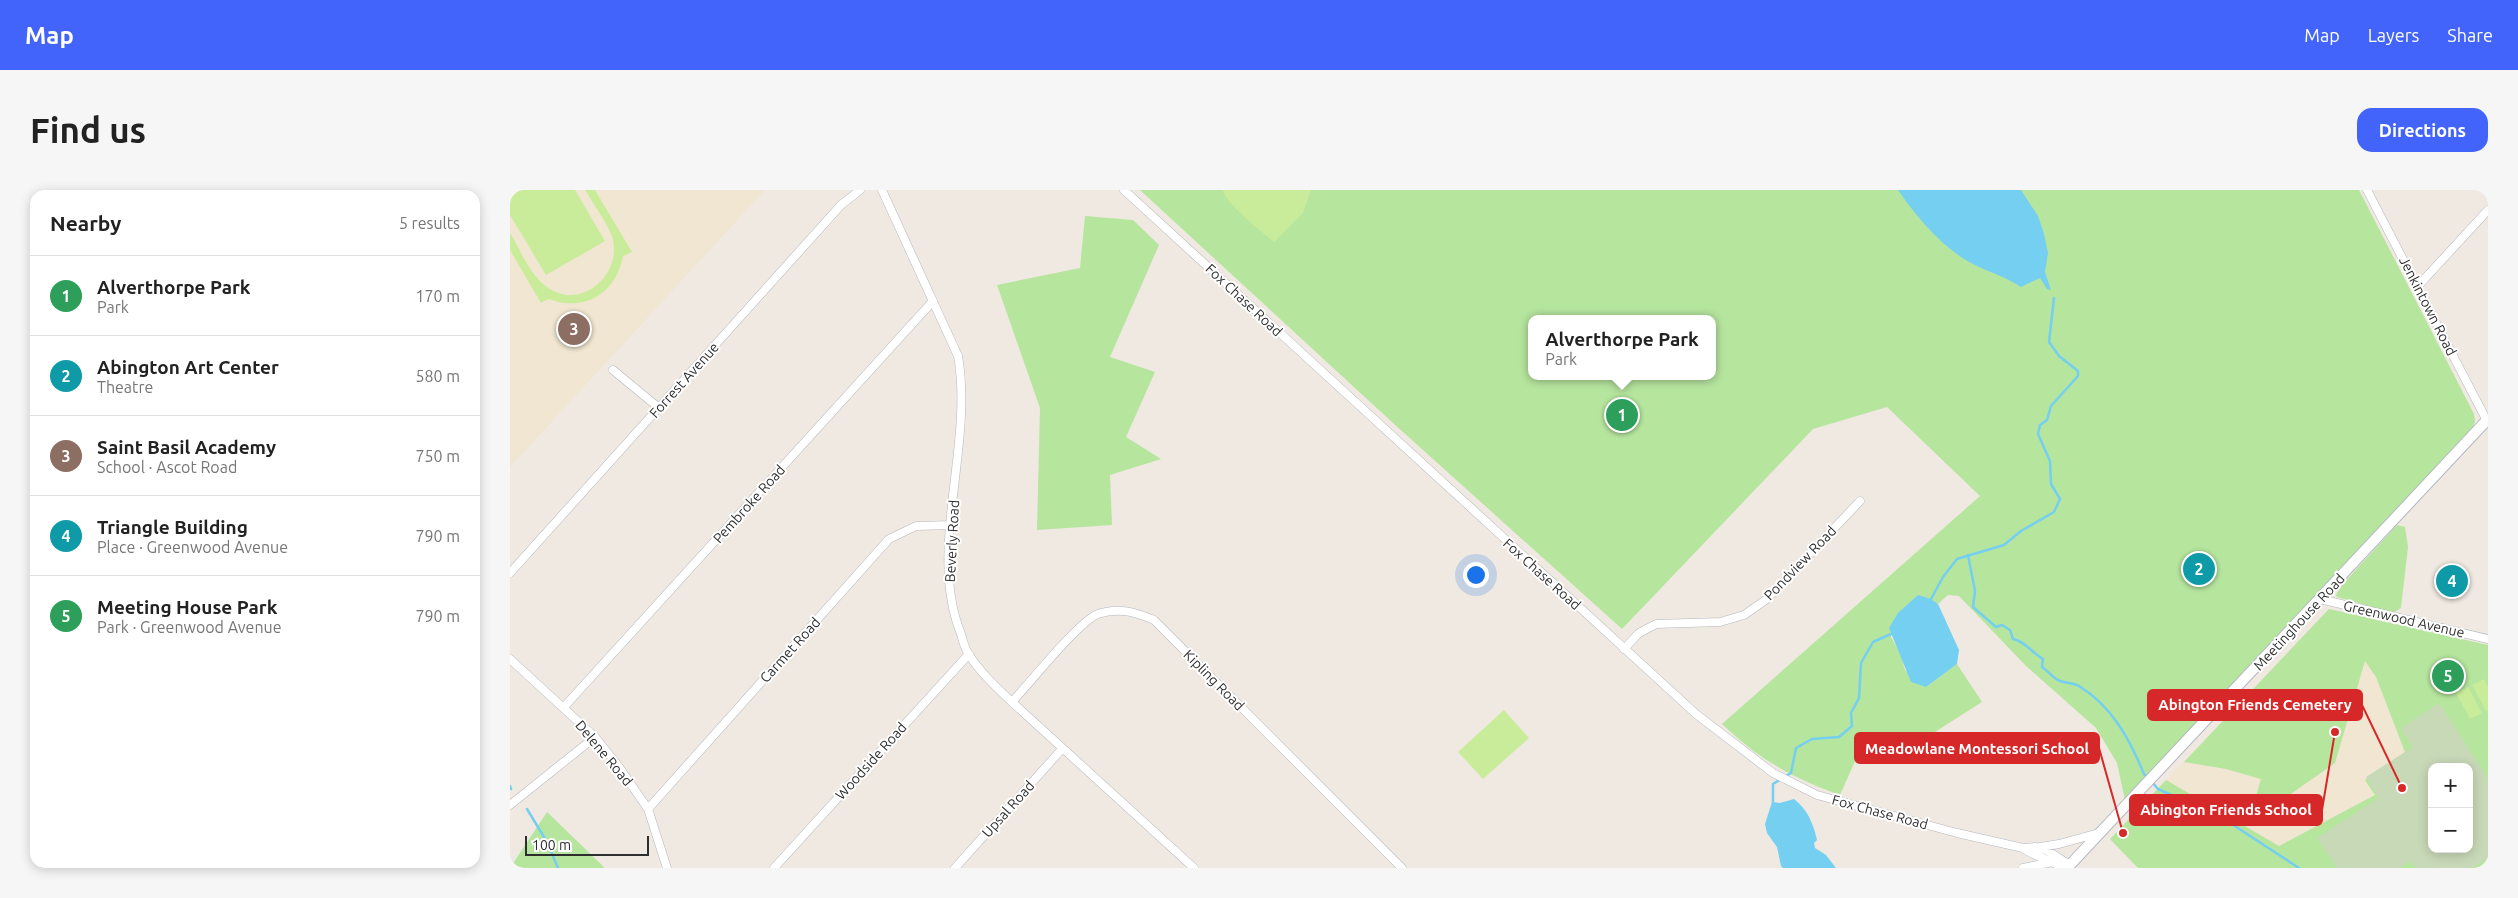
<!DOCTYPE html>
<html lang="en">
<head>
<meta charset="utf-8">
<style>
	:root { --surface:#fff; --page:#f6f6f6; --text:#222; --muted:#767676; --line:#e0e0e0; --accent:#4264fb }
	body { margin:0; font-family:Ubuntu,sans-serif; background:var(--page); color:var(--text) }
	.controls { position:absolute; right:15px; bottom:15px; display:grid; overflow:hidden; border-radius:10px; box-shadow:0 2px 12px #0003 }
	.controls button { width:45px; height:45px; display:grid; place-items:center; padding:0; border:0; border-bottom:1px solid var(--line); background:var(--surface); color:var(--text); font:25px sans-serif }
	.scale { position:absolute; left:15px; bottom:12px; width:124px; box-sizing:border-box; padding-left:5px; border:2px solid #2e2e2e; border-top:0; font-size:14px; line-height:18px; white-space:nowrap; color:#2e2e2e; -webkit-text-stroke:4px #fff; paint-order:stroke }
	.you { position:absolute; left:965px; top:384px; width:18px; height:18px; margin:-12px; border:4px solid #fff; border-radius:50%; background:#1a73e8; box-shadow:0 0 0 8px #1a73e833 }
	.badge { display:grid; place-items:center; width:32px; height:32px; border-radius:50%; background:var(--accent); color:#fff; font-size:16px; font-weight:700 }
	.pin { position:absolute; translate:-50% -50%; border:2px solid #fff; box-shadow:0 1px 5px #0006 }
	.popup { position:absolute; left:1018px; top:125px; width:188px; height:65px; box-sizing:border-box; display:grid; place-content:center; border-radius:10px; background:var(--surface); filter:drop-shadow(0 1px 4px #0005); font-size:16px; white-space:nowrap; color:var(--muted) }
	.popup b { font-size:19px; color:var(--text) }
	.popup::after { content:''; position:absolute; left:50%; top:100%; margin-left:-10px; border:10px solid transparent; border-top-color:var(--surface) }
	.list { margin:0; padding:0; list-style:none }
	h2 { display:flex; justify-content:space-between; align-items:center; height:65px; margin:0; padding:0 20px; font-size:21px }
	h2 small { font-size:16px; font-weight:400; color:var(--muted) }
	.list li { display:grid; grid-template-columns:32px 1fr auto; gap:15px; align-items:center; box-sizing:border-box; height:80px; padding:0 20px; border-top:1px solid var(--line) }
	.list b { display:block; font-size:19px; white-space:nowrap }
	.list p { margin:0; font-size:16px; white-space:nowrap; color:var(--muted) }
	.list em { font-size:16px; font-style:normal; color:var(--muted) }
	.map { position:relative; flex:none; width:1978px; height:678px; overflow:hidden; border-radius:15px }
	header { display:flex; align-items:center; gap:30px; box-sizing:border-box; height:70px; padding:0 25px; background:var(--accent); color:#fff }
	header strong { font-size:24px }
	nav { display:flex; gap:28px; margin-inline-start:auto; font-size:18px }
	.intro { display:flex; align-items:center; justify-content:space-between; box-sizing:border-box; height:120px; padding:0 30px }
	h1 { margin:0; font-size:35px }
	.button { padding:12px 22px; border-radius:15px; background:var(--accent); color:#fff; font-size:18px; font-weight:700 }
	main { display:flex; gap:30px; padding:0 30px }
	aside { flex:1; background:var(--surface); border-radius:15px; box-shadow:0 2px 12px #0003 }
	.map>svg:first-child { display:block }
</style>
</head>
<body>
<header>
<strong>Map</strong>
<nav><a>Map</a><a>Layers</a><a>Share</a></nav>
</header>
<div class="intro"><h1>Find us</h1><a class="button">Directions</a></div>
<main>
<aside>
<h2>Nearby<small>5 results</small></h2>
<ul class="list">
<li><span class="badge" style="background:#2e9e5b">1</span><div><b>Alverthorpe Park</b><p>Park</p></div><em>170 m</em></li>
<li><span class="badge" style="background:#0f9aa8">2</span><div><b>Abington Art Center</b><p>Theatre</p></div><em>580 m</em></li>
<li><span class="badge" style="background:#8d6e63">3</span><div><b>Saint Basil Academy</b><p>School · Ascot Road</p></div><em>750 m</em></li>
<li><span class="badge" style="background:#0f9aa8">4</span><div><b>Triangle Building</b><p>Place · Greenwood Avenue</p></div><em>790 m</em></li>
<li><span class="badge" style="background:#2e9e5b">5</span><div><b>Meeting House Park</b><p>Park · Greenwood Avenue</p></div><em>790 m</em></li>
</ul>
</aside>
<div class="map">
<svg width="1978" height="678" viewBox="0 0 1978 678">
	<rect width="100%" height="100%" fill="#efe9e1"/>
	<path fill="#f0e6d1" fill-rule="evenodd" d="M0,0h255l-255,277z
		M1819,419l159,169v90h-350l-28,-29zM1922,577h37v82h-37z"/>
	<path fill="#b6e59e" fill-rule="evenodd" d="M630,0h1219l115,224 1,8 -5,11 -345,367 -8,-37 -21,-35 -70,-62 -67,-70 -11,-1 -10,9 -7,-5 -40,35v3l9,16 5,17 21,17 31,-23 25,38 -55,35 -60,-3 -27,61c-49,-18 -80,-35 -118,-71l258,-228 -93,-89 -74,22 -191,200 -229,-206zM1022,129h180v57h-180z
		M575,26l48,4 26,25 -49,112 45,15 -29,65 35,22 -51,16 2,50 -75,5 3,-122 -43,-123 83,-17z
		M1887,335l8,2 3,20 -7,61 -8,5 -56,-16 -1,-2 5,-9z
		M1819,419l159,36v223h-350l-28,-29 56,-59 113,66 96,-51 -10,-15 40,-28 -29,-75 -11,-16 -30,102 -60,42 -20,-6 6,-20 -35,-10 -42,-7zM1922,577h37v82h-37z
		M37,622l56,54 1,2h-94z"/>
	<path fill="#c8d9b8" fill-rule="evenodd" d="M1929,513l49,75v80l-16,10h-56l-5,-7 -12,7h-62l-20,-30 62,-40 -13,-21 47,-30 -12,-19zM1922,577h37v82h-37z"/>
	<path fill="#c9ec9a" d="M0,0h65l30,51 -59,34 -36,-60z
		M75,0h10l37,62 -9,4c-7,38 -38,56 -75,43l-7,4 -31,-53v-17c11,18 20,42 37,54 32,24 74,-10 66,-47 -3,-14 -20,-36 -28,-50z
		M713,0h88l-8,23 -29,29c-11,-10 -49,-38 -51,-52z
		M1974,489l4,8v23l-2,1 -14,-26z
		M1958,497l14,26 -12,6 -14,-26z
		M994,520l25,28 -46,41 -25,-27z"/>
	<path fill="#75cff0" d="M1388,0h123l17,26 6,18 4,19 -3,19 6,18 -4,-1 -7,-11 -19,9c-16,-10 -26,-13 -42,-20 -32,-14 -62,-49 -81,-77z
		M1408,405l13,4 7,5 21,46 -2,14 -31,23 -15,-5 -22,-54 9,-15z
		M1284,609c14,11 19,24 23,41l-3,3 1,5 11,7 10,13h-53l-2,-2 -4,-19 -10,-14 -2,-9 7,-22 8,1z"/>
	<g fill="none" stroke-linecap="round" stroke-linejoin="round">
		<path stroke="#75cff0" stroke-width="2.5" d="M1458,365l7,36 -2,16 23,20 6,-2 8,5 3,9c12,2 19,14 30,20l-1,8c6,4 12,12 18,14 6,2 13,2 19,5 33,20 51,54 65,88l4,4
			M1421,409l12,-22 14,-18 47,-14 17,-14 33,-19 6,-13 -9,-15 -1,-23 -12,-27 2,-9 7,-5 4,-14 27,-30v-5l-19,-15 -10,-14 5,-44
			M1642,592l6,7 63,28 78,51
			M0,596l1,3
			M1263,613v-19l18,-11 5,-25 16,-9 27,-2 13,-11 -1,-13 8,-15 2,-35 12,-21 18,-8
			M17,619l20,33 11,26"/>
		<defs>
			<path id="minor" d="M372,0l76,166c16,90 -31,194 3,278 2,7 4,15 8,21 12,18 28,33 43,47l182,166
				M614,0l572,524 77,59 44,22 140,38 66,15 13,-1 12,4 22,14
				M1857,0l121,233
				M1908,96l70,-76
				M103,180l46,38
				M0,383l331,-368 19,-15
				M1810,409l168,40
				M1114,459l15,-16 17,-9 64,-2 24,-7 23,-16 93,-98
				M0,469l85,78 24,30 29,42 19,59
				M502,512c17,-18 67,-81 86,-88 20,-7 38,-2 56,6l248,248
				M54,517l369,-406
				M0,615l85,-68
				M138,619l241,-270 27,-13 36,-1
				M1530,657l19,-3 40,-11
				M1513,658c9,8 26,10 39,20
				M264,678l195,-214
				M445,678l107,-119
				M1513,678l30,-6"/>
			<path id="tertiary" d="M1557,678l421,-449"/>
		</defs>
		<use href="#minor" stroke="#b4b7c1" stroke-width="9"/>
		<use href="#tertiary" stroke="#b4b7c1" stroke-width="12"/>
		<use href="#minor" stroke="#fff" stroke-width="8"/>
		<use href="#tertiary" stroke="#fff" stroke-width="10"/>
	</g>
	<g text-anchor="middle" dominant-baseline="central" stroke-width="4" stroke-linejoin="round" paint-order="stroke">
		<g font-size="14" fill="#2e2e2e" stroke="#fff">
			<text transform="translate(734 110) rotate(43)">Fox Chase Road</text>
			<text transform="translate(1918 116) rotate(63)">Jenkintown Road</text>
			<text transform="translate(174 190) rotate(-48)">Forrest Avenue</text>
			<text transform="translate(239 314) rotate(-48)">Pembroke Road</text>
			<text transform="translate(442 351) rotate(-87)">Beverly Road</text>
			<text transform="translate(1290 373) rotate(-46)">Pondview Road</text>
			<text transform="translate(1032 384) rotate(42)">Fox Chase Road</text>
			<text transform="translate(1894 429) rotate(13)">Greenwood Avenue</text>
			<text transform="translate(1789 432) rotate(-47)">Meetinghouse Road</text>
			<text transform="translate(280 460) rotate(-48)">Carmet Road</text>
			<text transform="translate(704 490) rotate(45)">Kipling Road</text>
			<text transform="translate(94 563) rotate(50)">Delene Road</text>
			<text transform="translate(361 571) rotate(-48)">Woodside Road</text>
			<text transform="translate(498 619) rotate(-48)">Upsal Road</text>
			<text transform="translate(1370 622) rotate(15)">Fox Chase Road</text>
		</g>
	</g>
	<path fill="none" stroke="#d62828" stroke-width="2" d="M1892 598L1852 515M1613 643L1589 558M1825 542L1812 620"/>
	<g fill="#d62828" stroke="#fff" stroke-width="2">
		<circle cx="1892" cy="598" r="5"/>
		<circle cx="1613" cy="643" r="5"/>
		<circle cx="1825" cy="542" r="5"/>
	</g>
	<g fill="#d62828" stroke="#d62828" stroke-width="2">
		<rect x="1638" y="500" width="214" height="30" rx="5"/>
		<rect x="1345" y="543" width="244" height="30" rx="5"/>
		<rect x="1620" y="605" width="192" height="30" rx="5"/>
	</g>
	<g font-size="15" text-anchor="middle" font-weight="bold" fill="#fff">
		<text x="1745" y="520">Abington Friends Cemetery</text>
		<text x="1467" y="564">Meadowlane Montessori School</text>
		<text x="1716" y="625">Abington Friends School</text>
	</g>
</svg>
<div class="controls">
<button>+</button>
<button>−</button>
</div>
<div class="scale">100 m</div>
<div class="you"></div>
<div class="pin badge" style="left:1112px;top:225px;background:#2e9e5b">1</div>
<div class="popup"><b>Alverthorpe Park</b>Park</div>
<div class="pin badge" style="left:1689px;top:379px;background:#0f9aa8">2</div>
<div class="pin badge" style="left:64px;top:139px;background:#8d6e63">3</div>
<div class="pin badge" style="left:1942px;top:391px;background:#0f9aa8">4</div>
<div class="pin badge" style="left:1938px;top:486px;background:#2e9e5b">5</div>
</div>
</main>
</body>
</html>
